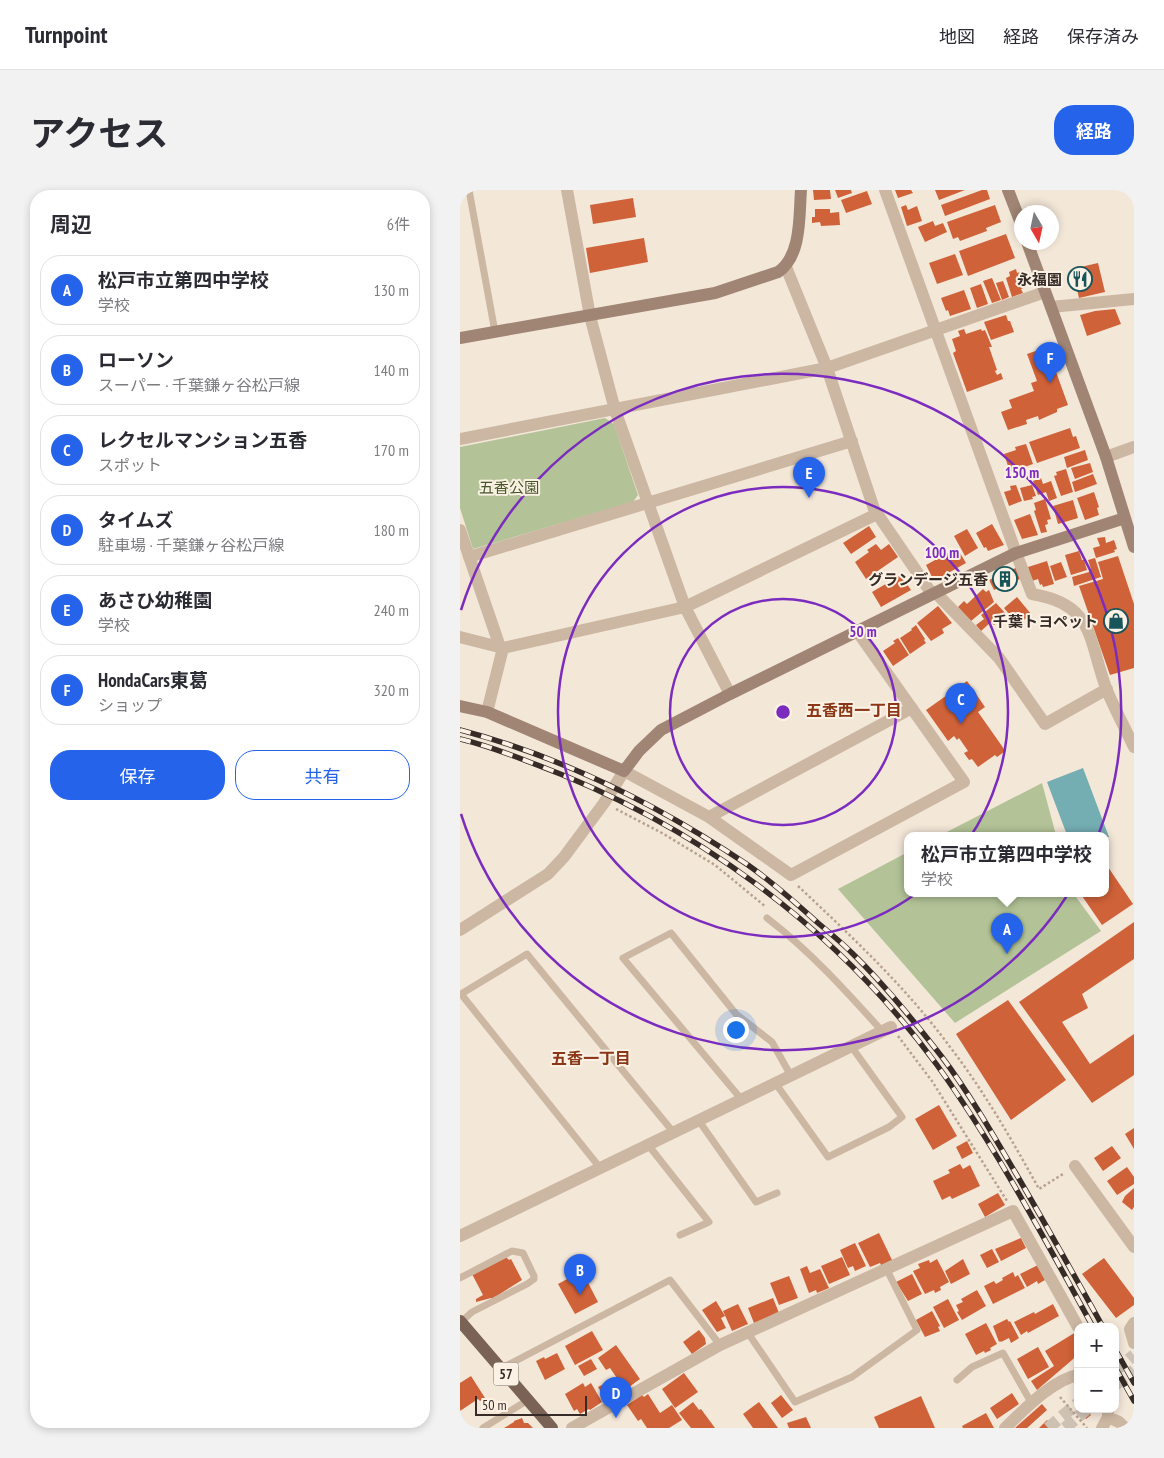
<!DOCTYPE html>
<html lang="ja">
<head>
<meta charset="utf-8">
<style>
	:root { --surface:#fff; --page:#f2f2f3; --text:#2b2b33; --muted:#7c7c81; --line:#e1e1e2; --accent:#2563eb }
	body { margin:0; font-family:"PT Sans Narrow","Noto Sans JP",sans-serif; background:var(--page); color:var(--text) }
	.controls { position:absolute; right:15px; bottom:15px; display:grid; overflow:hidden; border-radius:10px; box-shadow:0 2px 8px #0003 }
	.controls button { width:45px; height:45px; display:grid; place-items:center; padding:0; border:0; border-bottom:1px solid var(--line); background:var(--surface); color:var(--text); font:25px sans-serif }
	.compass { position:absolute; left:554px; top:15px; width:45px; height:45px; border-radius:50%; background:var(--surface); box-shadow:0 2px 8px #0003; rotate:171deg }
	.scale { position:absolute; left:15px; bottom:12px; width:112px; box-sizing:border-box; padding-left:5px; border:2px solid #362b26; border-top:0; font-size:14px; line-height:18px; white-space:nowrap; color:#362b26; -webkit-text-stroke:4px #fbf1e4; paint-order:stroke }
	.you { position:absolute; left:275px; top:839px; width:18px; height:18px; margin:-12px; border:4px solid #fff; border-radius:50%; background:#1a73e8; box-shadow:0 0 0 8px #1a73e833 }
	.badge { display:grid; place-items:center; width:32px; height:32px; border-radius:50%; background:var(--accent); color:#fff; font-size:16px; font-weight:700 }
	.pin { position:absolute; translate:-50% -41px; filter:drop-shadow(0 1px 2px #0008) }
	.pin::after { content:''; position:absolute; top:26px; width:18px; height:15px; background:inherit; clip-path:polygon(0 0,100% 0,50% 100%) }
	.popup { position:absolute; left:444px; top:642px; width:205px; height:65px; box-sizing:border-box; display:grid; place-content:center; border-radius:10px; background:var(--surface); filter:drop-shadow(0 1px 4px #0005); font-size:16px; white-space:nowrap; color:var(--muted) }
	.popup b { font-size:19px; color:var(--text) }
	.popup::after { content:''; position:absolute; left:50%; top:100%; margin-left:-10px; border:10px solid transparent; border-top-color:var(--surface) }
	.list { margin:0; padding:0; list-style:none }
	h2 { display:flex; justify-content:space-between; align-items:center; height:65px; margin:0; padding:0 20px; font-size:21px }
	h2 small { font-size:16px; font-weight:400; color:var(--muted) }
	.list li { display:grid; grid-template-columns:32px 1fr auto; gap:15px; align-items:center; box-sizing:border-box; height:70px; margin:0 10px 10px; padding:0 10px; border:1px solid var(--line); border-radius:20px }
	.list b { display:block; font-size:19px; white-space:nowrap }
	.list p { margin:0; font-size:16px; white-space:nowrap; color:var(--muted) }
	.list em { font-size:16px; font-style:normal; color:var(--muted) }
	.actions { display:flex; gap:10px; padding:15px 20px }
	.actions a { flex:1; padding:11px 0; border:1px solid var(--accent); border-radius:20px; text-align:center; font-size:18px; color:var(--accent) }
	.actions .main { background:var(--accent); color:#fff }
	.map { position:relative; flex:none; width:674px; height:1238px; overflow:hidden; border-radius:20px }
	header { display:flex; align-items:center; gap:30px; box-sizing:border-box; height:70px; padding:0 25px; background:var(--surface); border-bottom:1px solid var(--line) }
	header strong { font-size:24px }
	nav { display:flex; gap:28px; margin-inline-start:auto; font-size:18px }
	.intro { display:flex; align-items:center; justify-content:space-between; box-sizing:border-box; height:120px; padding:0 30px }
	h1 { margin:0; font-size:35px }
	.button { padding:12px 22px; border-radius:20px; background:var(--accent); color:#fff; font-size:18px; font-weight:700 }
	main { display:flex; gap:30px; padding:0 30px }
	aside { flex:1; background:var(--surface); border-radius:20px; box-shadow:0 2px 8px #0003 }
	.map>svg:first-child { display:block }
</style>
</head>
<body>
<header>
<strong>Turnpoint</strong>
<nav><a>地図</a><a>経路</a><a>保存済み</a></nav>
</header>
<div class="intro"><h1>アクセス</h1><a class="button">経路</a></div>
<main>
<aside>
<h2>周辺<small>6件</small></h2>
<ul class="list">
<li><span class="badge">A</span><div><b>松戸市立第四中学校</b><p>学校</p></div><em>130 m</em></li>
<li><span class="badge">B</span><div><b>ローソン</b><p>スーパー · 千葉鎌ヶ谷松戸線</p></div><em>140 m</em></li>
<li><span class="badge">C</span><div><b>レクセルマンション五香</b><p>スポット</p></div><em>170 m</em></li>
<li><span class="badge">D</span><div><b>タイムズ</b><p>駐車場 · 千葉鎌ヶ谷松戸線</p></div><em>180 m</em></li>
<li><span class="badge">E</span><div><b>あさひ幼稚園</b><p>学校</p></div><em>240 m</em></li>
<li><span class="badge">F</span><div><b>HondaCars東葛</b><p>ショップ</p></div><em>320 m</em></li>
</ul>
<div class="actions"><a class="main">保存</a><a>共有</a></div>
</aside>
<div class="map">
<svg width="674" height="1238" viewBox="0 0 674 1238">
	<rect width="100%" height="100%" fill="#f3e7d8"/>
	<path fill="#b3c397" d="M145,228l9,6 24,71 -5,7 -160,47 -13,-41v-61z
		M582,593l14,52h-115z
		M448,662v41h165l28,38 -146,92 -117,-134z"/>
	<path fill="#74aeb3" d="M623,578l26,69 -3,1v-3h-39l-20,-53z"/>
	<path fill="#d06239" d="M353,0h17l1,9 -17,1z
		M375,0h16l1,3 -14,5z
		M435,0h16l2,3 -15,5z
		M475,0h30l-26,10z
		M522,0h5l3,9 -45,17 -4,-11z
		M407,1l5,13 -26,9 -5,-13z
		M173,8l3,19 -43,7 -3,-19z
		M446,15l2,5 9,-4 5,15 -15,5 -6,-19z
		M535,15l6,17 -15,6 1,3 -27,10 -2,-4 -5,2 -6,-17z
		M355,19h15v4l9,-1 1,13 -19,1 -1,-4 -8,1v-6h3z
		M473,31l2,5 8,-3 4,9 -22,10 -7,-15z
		M546,44l9,24 -47,18 -9,-25z
		M184,48l4,24 -58,11 -4,-25z
		M495,64l8,21 -26,9 -8,-21z
		M638,73l7,29 -26,6 -7,-29z
		M556,79l1,4 4,-1 5,15 -5,2 2,4 -11,4 -6,-19 4,-2 -1,-4z
		M532,88l9,22 -9,3 -9,-22z
		M543,91l6,16 -7,3 -6,-17z
		M521,94l7,20 -11,4 -7,-20z
		M504,100l7,19 -21,7 -2,-6 -2,1 -5,-13z
		M655,119l6,15 -34,12 -7,-21 15,-4z
		M546,125l2,6h2l4,11 -23,8 -7,-18z
		M504,139l2,5 15,-5 1,2 3,-1 7,17h-3l8,23 -2,1 2,4 4,-2 2,6 -36,13 -14,-39 3,-2 -4,-12 8,-3 -2,-5z
		M587,157l21,58 -11,4v3l-18,8 -1,-4 -12,4 1,4 -19,6 -7,-18 11,-4 -3,-8 25,-9 -3,-8 6,-2 -10,-27z
		M610,238l3,9 3,-1 4,12 -43,15 -8,-21z
		M566,254l7,20 -23,8 -6,-18 12,-4 -1,-3z
		M625,260l3,10 -21,8 -3,-11z
		M630,273l3,9 -18,7 -4,-11z
		M606,279l7,23 -12,4 -7,-20 3,-1 -1,-3z
		M633,284l4,10 -22,8 -3,-10z
		M581,288l2,6 8,-3 6,17 -8,3 -3,-9 -8,3 -5,-14z
		M556,295l6,16 -13,5 -5,-14 7,-2 -1,-4z
		M572,295l4,11 -4,1 1,2 -9,2 -4,-13z
		M634,302l5,15 -2,1 2,7 -14,5 -8,-22z
		M585,309l6,20 -4,1 1,4 -3,1 2,7 -6,1 -7,-22 2,-1 -2,-7z
		M613,310l5,18 -20,6 -5,-18z
		M570,324l8,21 -16,4 -8,-19z
		M532,334l12,21 -16,6 -2,-4 -2,1 -8,-15z
		M409,336l7,11 -25,17 -8,-11z
		M507,339l11,19 -13,8 -11,-20z
		M645,347l1,6 8,-3 3,9 -3,1 1,2 -19,6 -3,-10 7,-2 -3,-8z
		M416,354l5,6 8,-6 9,13 -32,22 -11,-17 14,-10 -2,-2z
		M497,358l9,15 -32,18 -8,-16z
		M619,361l3,9h2l3,10 -16,5 -6,-20z
		M658,366l16,48v64l-24,7 -31,-89 24,-7 -5,-17z
		M635,368l6,19 -27,9 -2,-9 17,-5 2,-3 -3,-9z
		M587,371l7,23 -11,3 -1,-3 -2,1 -2,-6 -6,2 -4,-14z
		M601,372l6,15 -12,4 -5,-15z
		M556,378l4,11 -26,11 -5,-10 6,-3 -1,-2z
		M441,385l10,15 -30,17 -9,-15z
		M523,399l3,3 3,-2 5,12 -23,19 -13,-14 6,-6 3,3z
		M557,407l14,17 -13,11 -14,-17z
		M536,413l10,11 -12,11 -3,-3 -10,9 -5,-6 8,-6 -3,-4z
		M478,416l14,17 -10,6 2,4 -13,8 -14,-18z
		M456,435l9,14 -1,1 2,3 -16,11 -10,-16 12,-8 -1,-1z
		M438,448l11,17 -16,11 -10,-15 12,-8 -2,-2z
		M507,491l18,26 -7,5 26,37v3l-7,5 -2,-2 -17,12 -6,-8 -3,1 -5,-7 4,-2 -9,-13 -2,2 -3,-4 -6,5 -22,-31z
		M646,674l27,40 -31,21 -22,-32h26z
		M674,732v37l-52,35 6,14 -26,14 28,42 44,-30v41l-42,28 -73,-101z
		M548,810l58,80 -55,40 -55,-86z
		M479,915l18,31 -24,14 -18,-31z
		M674,938v21l-9,-15z
		M507,951l6,12 -11,6 -6,-12z
		M652,956l9,12 -18,13 -9,-13z
		M500,974l3,5 7,-4 10,21 -28,13 -2,-3 -8,4 -9,-19 17,-8 -2,-3z
		M667,977l7,10v7l-17,11 -10,-14z
		M674,998v19l-2,3 -10,-8 3,-6z
		M538,1003l7,12 -20,12 -7,-13z
		M419,1043l14,29 -11,5 -2,-4 -10,4 -12,-24z
		M561,1048l5,10 -25,13 -6,-12z
		M395,1053l11,23 -11,5 -2,-5 -5,2 -8,-18z
		M532,1059l7,13 -12,6 -7,-13z
		M46,1067l3,3 2,-1 11,21 -30,19 -1,-1 -15,4v-3l7,-4 -11,-21z
		M382,1067l8,18 -21,9 -8,-18z
		M644,1068l30,40v7l-18,13 -34,-44z
		M477,1069l12,23 -9,5 1,3 -6,3 -1,-3 -9,4 -12,-23 7,-3 -2,-4 11,-4 1,3z
		M503,1069l7,15 -19,10 -6,-13z
		M578,1075l7,15 -7,4 -1,-3 -10,6 -7,-13z
		M347,1076l3,7 10,-4 9,19 -12,5 -1,-3 -7,3 -9,-24z
		M122,1081l16,31 -23,12 -17,-30z
		M553,1082l2,5 3,-2 7,13 -32,16 -9,-18 10,-5 2,3 7,-4 -1,-2z
		M452,1084l10,20 -14,7 -12,-19z
		M329,1086l9,22 -19,7 -9,-22z
		M517,1100l9,16 -24,14 -5,-8 2,-1 -3,-6 7,-3 -2,-3z
		M313,1108l6,15 -25,10 -6,-15z
		M488,1109l11,21 -15,8 -11,-21z
		M256,1111l9,15 -4,2 5,10 -9,4 -15,-22z
		M278,1114l10,20 -16,7 -9,-20z
		M593,1114l6,12 -31,17 -1,-2 -6,4 -7,-13 20,-10 1,2z
		M472,1121l8,15 -2,1 2,4 -15,6 -9,-17z
		M547,1129l2,3 1,-1 9,17 -8,5 -2,-5 -8,4 -1,-1 -1,1 -6,-16z
		M526,1133l11,21 -7,4 1,2 -6,3 -1,-2 -8,4 -11,-21z
		M239,1140l6,8 1,6 -14,10 -9,-12z
		M132,1141l11,19 -28,15 -10,-19z
		M616,1142l2,4v18l-6,6 -35,30 -6,-9 23,-15 -9,-15z
		M156,1155l24,34 -15,11 -15,-22 -4,2 -8,-12z
		M578,1157l11,20 -21,12 -11,-20z
		M97,1163l8,16 -20,11 -9,-19 8,-4 1,2z
		M131,1169l6,10 -13,7 -6,-10z
		M224,1183l14,19 -23,16 -13,-19z
		M11,1186l14,22 -5,3 -2,-2 -18,12v-28z
		M148,1192l7,13 -9,5 -8,-13z
		M123,1193l2,4 6,-4 11,19 -12,8 -1,-1 -9,5 -3,-5 -3,2 -9,-17z
		M552,1203l7,11 -22,15 -7,-11z
		M188,1204l12,19 12,-8 10,15 -13,8h-22l-6,-9 -3,2 -11,-16 15,-10 2,2z
		M321,1205l12,15 -11,8 -11,-15z
		M461,1206l14,32h-56l-5,-11z
		M233,1212l6,8 2,-1 14,19h-24l-12,-15z
		M299,1212l19,26h-25l-10,-14z
		M582,1214l5,6 -20,18h-12z
		M627,1220l4,5 -5,4 -4,-4z
		M526,1223l8,15h-31l-1,-2z
		M346,1227l5,11h-22l-2,-5z
		M62,1228l2,5h4l5,5h-29l10,-6v-1z
		M587,1230l7,8h-15z"/>
	<g fill="none" stroke-linecap="round" stroke-linejoin="round">
		<path stroke="#cdc1b4" stroke-width="12" stroke-dasharray="12 6" stroke-linecap="butt" d="M655,1181l19,-16
			M655,1195l19,-15
			M588,1238l30,-25
			M605,1238l22,-19"/>
		<path stroke="#b8a18d" stroke-width="2.5" stroke-dasharray="2.5 2.5" stroke-linecap="butt" d="M156,619l46,24 53,32 51,42
			M338,696c54,51 108,101 152,161 34,44 62,93 89,142l24,-15
			M438,846l34,45 75,120
			M600,1207l27,31"/>
		<path stroke="#ccb7a3" stroke-width="7" d="M9,0l26,142
			M307,728c43,33 79,73 115,113
			M316,894l52,73 61,-30 13,-10 -51,-71
			M282,910l-119,-142 48,-25 65,81 36,28 19,34
			M239,931l57,81 21,-9
			M189,956l60,76 -29,13
			M141,979l-140,-175 66,-40 147,179
			M0,1088l52,-27 11,2 11,23v3l-7,5 -55,28 -11,10
			M288,1143l47,69 57,-25 65,-47 -30,-60
			M42,1178l168,-88 50,65
			M497,1190l15,-13 31,-14 29,51
			M23,1238l45,-28"/>
		<path stroke="#ccb7a3" stroke-width="12" d="M107,0l23,126 25,94 70,197 45,87
			M425,0l131,363 16,41c62,10 56,44 74,94 8,20 19,40 28,59
			M326,77l41,101 47,141 58,85
			M591,117l83,-8
			M0,249l367,-71 218,-76
			M646,267l28,-10
			M0,340l40,117
			M9,367l383,-116
			M475,402l64,66 46,66 62,-35
			M0,447l43,11 182,-41 192,-93
			M27,522l16,-64
			M249,627l203,-109
			M0,740l88,-56 16,-17 40,-54 20,-32 85,46 82,58 173,-93 -107,-151
			M615,976l59,81
			M0,1046l431,-209
			M674,1133l-4,6 4,14
			M648,1227l11,5 6,6
			M112,1238l148,-83 293,-134 65,116
			M545,1238c19,-18 47,-48 73,-53
			M642,1238l6,-11v-8"/>
		<path stroke="#a08574" stroke-width="12" d="M548,0l14,36
			M567,52l79,215 28,90
			M0,148l255,-45 63,-21c24,-16 21,-57 23,-82
			M0,516l27,6 137,59 15,-20 22,-21 69,-36 286,-141 109,-35"/>
		<path stroke="#7a6355" stroke-width="12" d="M0,1131l92,107"/>
		<defs>
			<path id="rail" d="M0,540c103,27 200,76 288,135 24,17 48,38 70,58 12,10 24,20 34,30 33,32 62,68 90,104 27,36 50,76 73,115 30,51 59,103 88,155
				M0,549c25,6 49,15 72,24 160,59 304,164 405,302 59,82 107,173 156,262
				M655,1159l19,34
				M655,1177l19,34"/>
		</defs>
		<use href="#rail" stroke="#362b26" stroke-width="5.5"/>
		<use href="#rail" stroke="#fbf1e4" stroke-width="4" stroke-dasharray="11" stroke-linecap="butt"/>
	</g>
	<g fill="none" stroke="#7b2cbf" stroke-width="2.5">
		<circle cx="323" cy="522" r="113"/>
		<circle cx="323" cy="522" r="225"/>
		<path d="M1 420A338 338 0 1 1 1 624"/>
	</g>
	<defs>
		<symbol id="restaurant-ring" viewBox="-11 -11 22 22"><circle r="9.5" fill="#fbf1e4" stroke="#18555b" stroke-width="1.5"/><path d="M-5-6h1v4h1v-4h1v4h1v-4h1v5L-1.5 .5V6h-2V.5L-5-1ZM5-6V6H3V1.5H1.5Q1.5-4 5-6Z" fill="#18555b"/></symbol>
		<symbol id="building-ring" viewBox="-11 -11 22 22"><circle r="9.5" fill="#fbf1e4" stroke="#18555b" stroke-width="1.5"/><path d="M-4-6H4V6H1V3H-1V6H-4ZM-2.5-4.3h1.7v1.8h-1.7ZM.8-4.3h1.7v1.8H.8ZM-2.5-1h1.7V.8h-1.7ZM.8-1h1.7V.8H.8Z" fill="#18555b"/></symbol>
		<symbol id="shop-ring" viewBox="-11 -11 22 22"><circle r="9.5" fill="#fbf1e4" stroke="#18555b" stroke-width="1.5"/><path d="M-5-2.5h2.3a2.7 3.5 0 0 1 5.4 0H5L5.5 6h-11ZM-1.5-2.5h3a1.5 2.3 0 0 0-3 0Z" fill="#18555b"/></symbol>
	</defs>
	<g fill-rule="evenodd">
		<use href="#restaurant-ring" x="606" y="75" width="28" height="28"/>
		<use href="#building-ring" x="531" y="375" width="28" height="28"/>
		<use href="#shop-ring" x="642" y="417" width="28" height="28"/>
	</g>
	<g text-anchor="middle" dominant-baseline="central" stroke-width="4" stroke-linejoin="round" paint-order="stroke">
		<rect fill="#fbf1e4" stroke="#71665f" stroke-width="1" x="33.5" y="1172.5" width="25" height="23" rx="4"/>
		<g font-size="14" font-weight="bold" fill="#362b26">
			<text x="46" y="1184">57</text>
		</g>
		<g font-size="15" font-weight="bold" fill="#362b26" stroke="#fbf1e4" text-anchor="end">
			<text x="602" y="89">永福園</text>
			<text x="528" y="389">グランデージ五香</text>
			<text x="638" y="431">千葉トヨペット</text>
		</g>
		<g font-size="15" fill="#445727" stroke="#fbf1e4">
			<text x="49" y="297">五香公園</text>
		</g>
		<g font-size="16" font-weight="bold" fill="#8c3718" stroke="#fbf1e4">
			<text x="394" y="520">五香西一丁目</text>
			<text x="131" y="868">五香一丁目</text>
		</g>
	</g>
	<circle cx="323" cy="522" r="8" fill="#7b2cbf" stroke="#fbf1e4" stroke-width="2.5"/>
	<g font-size="15" text-anchor="middle" font-weight="bold" fill="#7b2cbf" stroke="#fbf1e4" stroke-width="4" stroke-linejoin="round" paint-order="stroke">
		<text x="562" y="288">150 m</text>
		<text x="482" y="368">100 m</text>
		<text x="403" y="447">50 m</text>
	</g>
</svg>
<div class="controls">
<button>+</button>
<button>−</button>
</div>
<svg class="compass" viewBox="-18 -18 36 36"><path d="M0-13l5 13h-10z" fill="#e53935"/><path d="M0 13l5-13h-10z" fill="#7c7c81"/></svg>
<div class="scale">50 m</div>
<div class="you"></div>
<div class="pin badge" style="left:547px;top:764px">A</div>
<div class="popup"><b>松戸市立第四中学校</b>学校</div>
<div class="pin badge" style="left:120px;top:1105px">B</div>
<div class="pin badge" style="left:501px;top:534px">C</div>
<div class="pin badge" style="left:156px;top:1228px">D</div>
<div class="pin badge" style="left:349px;top:308px">E</div>
<div class="pin badge" style="left:590px;top:193px">F</div>
</div>
</main>
</body>
</html>
